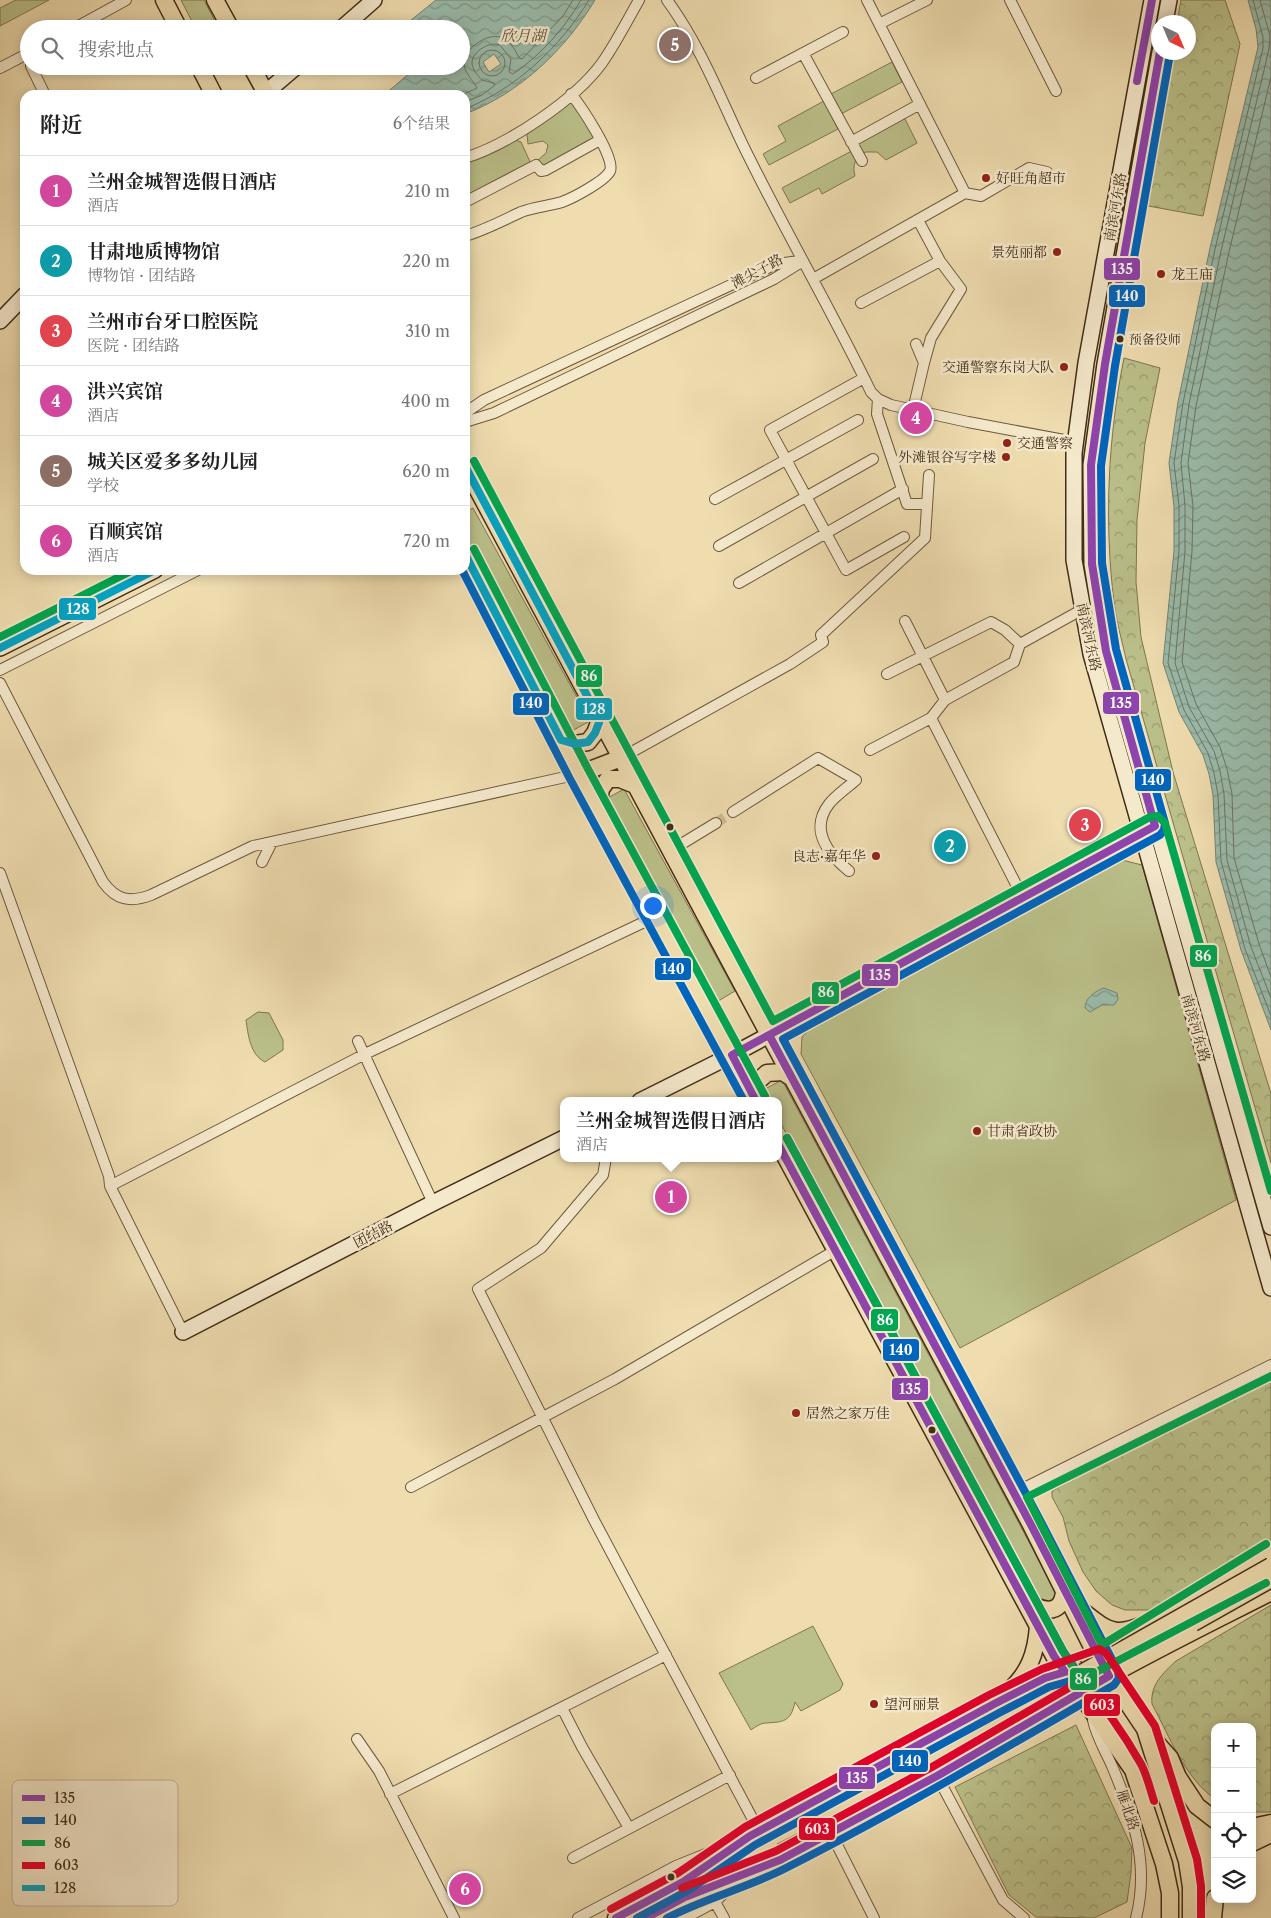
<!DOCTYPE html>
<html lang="zh">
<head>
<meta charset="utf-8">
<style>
	:root { --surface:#fff; --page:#f2f2f2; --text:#222; --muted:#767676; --line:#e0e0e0; --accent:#7c3aed }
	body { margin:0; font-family:"Libre Caslon Text","Noto Serif SC",serif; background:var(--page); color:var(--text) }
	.controls { position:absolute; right:15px; bottom:15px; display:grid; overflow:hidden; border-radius:10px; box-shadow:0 2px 12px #0003 }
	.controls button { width:45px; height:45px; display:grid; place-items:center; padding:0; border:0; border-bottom:1px solid var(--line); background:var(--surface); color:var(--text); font:25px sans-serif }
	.compass { position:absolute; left:1151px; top:15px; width:45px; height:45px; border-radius:50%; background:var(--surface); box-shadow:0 2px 12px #0003; rotate:136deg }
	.you { position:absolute; left:652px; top:905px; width:18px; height:18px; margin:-12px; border:4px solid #fff; border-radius:50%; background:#1a73e8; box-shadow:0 0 0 8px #1a73e833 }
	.badge { display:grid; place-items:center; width:32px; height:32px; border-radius:50%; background:var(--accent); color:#fff; font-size:16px; font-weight:700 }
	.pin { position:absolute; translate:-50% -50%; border:2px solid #fff; box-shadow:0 1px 5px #0006 }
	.popup { position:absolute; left:560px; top:1097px; width:222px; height:65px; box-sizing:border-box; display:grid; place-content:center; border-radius:10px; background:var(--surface); filter:drop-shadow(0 1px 4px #0005); font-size:16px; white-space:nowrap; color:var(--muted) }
	.popup b { font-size:19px; color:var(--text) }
	.popup::after { content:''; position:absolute; left:50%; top:100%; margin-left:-10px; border:10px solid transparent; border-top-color:var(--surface) }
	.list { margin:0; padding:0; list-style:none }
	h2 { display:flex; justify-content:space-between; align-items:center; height:65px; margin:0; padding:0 20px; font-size:21px }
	h2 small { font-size:16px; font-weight:400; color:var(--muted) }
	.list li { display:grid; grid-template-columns:32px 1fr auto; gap:15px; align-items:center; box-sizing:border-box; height:70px; padding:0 20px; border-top:1px solid var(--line) }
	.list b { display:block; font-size:19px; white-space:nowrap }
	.list p { margin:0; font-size:16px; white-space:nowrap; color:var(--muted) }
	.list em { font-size:16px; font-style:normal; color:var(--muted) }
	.icon { flex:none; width:28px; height:28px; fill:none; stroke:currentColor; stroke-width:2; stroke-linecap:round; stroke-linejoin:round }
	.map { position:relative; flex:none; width:1271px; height:1918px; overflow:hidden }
	.search { position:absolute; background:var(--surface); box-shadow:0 2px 12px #0003; left:20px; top:20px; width:450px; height:55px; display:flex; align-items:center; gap:12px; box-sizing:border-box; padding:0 18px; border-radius:28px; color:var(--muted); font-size:19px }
	.panel { position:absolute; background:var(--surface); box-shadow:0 2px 12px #0003; left:20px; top:90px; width:450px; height:485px; border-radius:15px }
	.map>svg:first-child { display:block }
</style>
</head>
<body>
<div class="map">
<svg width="1271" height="1918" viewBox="0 0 1271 1918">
	<defs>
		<pattern id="forest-crowns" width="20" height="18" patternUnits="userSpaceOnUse" patternTransform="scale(1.25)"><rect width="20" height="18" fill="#bbc08a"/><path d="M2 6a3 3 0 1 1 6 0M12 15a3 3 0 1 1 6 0" fill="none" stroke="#9a9c70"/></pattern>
		<pattern id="water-waves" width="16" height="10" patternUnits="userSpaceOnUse" patternTransform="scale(1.25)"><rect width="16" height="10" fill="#9abcac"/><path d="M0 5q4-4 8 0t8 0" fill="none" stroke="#7f998b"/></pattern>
	</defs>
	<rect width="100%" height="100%" fill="#efddb0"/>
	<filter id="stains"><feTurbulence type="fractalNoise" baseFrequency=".004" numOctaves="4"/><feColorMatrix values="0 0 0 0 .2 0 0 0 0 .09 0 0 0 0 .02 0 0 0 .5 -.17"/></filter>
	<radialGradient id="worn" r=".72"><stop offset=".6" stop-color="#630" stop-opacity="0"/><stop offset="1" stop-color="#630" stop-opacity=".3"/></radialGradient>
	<path fill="#bbc08a" stroke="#7f7651" d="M16,0h33l-49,26v-18z
		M181,0h23l15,29h-23z
		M892,62l10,20 -61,32 -10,-20z
		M571,101l24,38 -53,28 -4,-7 8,-7 2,-8 -5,-4 -15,3 -1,-10z
		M824,101l14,28 -69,36 -6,-11 23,-13 -8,-15z
		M904,117l13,26 -31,17 -9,-8h-11c-11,5 -14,13 -11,24l-33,18 -3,-6 -29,15 -8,-15 77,-41 -2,-5z
		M515,140l6,2 10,22 -66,35v-35z
		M473,508l117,213 -20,11 -105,-192v-28z
		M624,789l111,202 -20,12 -111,-203z
		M1118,859l24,6 94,335 -276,148 -159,-294 1,-17 20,-22z
		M258,1012l11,1 14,27v10l-18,12c-15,-7 -17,-28 -19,-42z
		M782,1080l278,520 -19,10 -262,-490 -1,-19h-10l-5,-11z
		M813,1626l30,58 -3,6 -39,21 -6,-9c-4,20 -12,20 -29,21 -5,0 -11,4 -15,7l-32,-57z"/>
	<path fill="url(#forest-crowns)" stroke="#7f7651" d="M1181,0h44l15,44 -37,172 -60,-11 28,-152 17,-1v-30h-11z
		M1124,358l36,10 -15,75 -8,77 -1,62 5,55 32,135 98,322v69l-145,-504c-4,-19 -10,-38 -12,-57 -10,-81 -6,-164 10,-244z
		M1263,1377l8,1v162l-122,70h-24l-13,-5 -16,-14 -13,-19 -14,-31 -6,-24 -11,-20v-6z
		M1271,1605v207h-19v-85h-37v72c-31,-22 -45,-62 -63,-95 -2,-19 11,-31 24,-43z
		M1076,1725l56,123 -1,25 -4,29 -33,16 -58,-1 -27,-22 -54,-108z"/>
	<path fill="url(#water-waves)" stroke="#778371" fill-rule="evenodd" d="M436,0h159c-30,50 -75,93 -130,114v-19h-81l34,-29h43v-37h-61zM494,54l7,10 -12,8 -6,-10z
		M1248,0h23v1030l-30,-80 -25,-88 -3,-67 -4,-21 -6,-19 -24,-43 -16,-49 11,-112v-44l-5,-44 9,-61 32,-154 48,-201 -2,-18z
		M1104,988l13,5 1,6 -4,6h-12l-12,7 -5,-4c0,-10 10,-17 19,-20z"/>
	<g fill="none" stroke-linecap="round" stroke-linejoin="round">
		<path stroke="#6e7462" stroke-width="1" d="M1253,0l10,37v11l-48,201 -32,154 -9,60 5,43v45l-11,112 16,47 24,43 6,20 4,22 3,66 24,88 26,67
			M1260,0l10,36 -1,13 -48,202 -32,153 -8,59 4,43v45l-10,112 14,44 25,44 6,20 4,23 3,66 24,87 20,51
			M479 63a13 13 0 1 1 26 0a13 13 0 1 1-26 0Z
			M1271,77l-42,175 -33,154 -8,57 5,43 -1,45 -10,111 14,42 24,43 7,22 5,25 2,64 25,86 12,33
			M462,95l15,-7c-4,-8 -12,-14 -13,-24 0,-9 5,-15 12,-20 20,-14 33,-8 43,14l3,1 41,-43 10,-16
			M465,102l17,-7 13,-10 -1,-2 -12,-3c-4,-4 -10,-11 -10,-17 0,-12 18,-22 28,-18l11,14 -2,13 4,2c28,-19 51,-45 68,-74
			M465,109c52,-21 95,-62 124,-109"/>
		<path stroke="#cdba92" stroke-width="10" stroke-dasharray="10 5" stroke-linecap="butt" d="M716,823l17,-11"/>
		<defs>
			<path id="street" d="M667,0c32,44 51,92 74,141 41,85 89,166 130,251l7,7 13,6 77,17 107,20
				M1010,0l46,91
				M879,24l48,-24
				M73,29l53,-29
				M803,53l59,108
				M31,66l14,29
				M0,68l29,-15
				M756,78l87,-46
				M851,142l69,-38
				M465,158c44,-14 110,-58 137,-95 14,-20 25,-42 37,-63
				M965,193l16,3 48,-28 18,4
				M465,202l71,-37 5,6 5,-1 54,-30
				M465,236c20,-6 37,-15 56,-24 13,-5 28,-6 41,-10 11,-4 43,-21 48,-31 6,-13 -30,-66 -39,-77
				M813,279l152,-86 -98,-193
				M861,303l79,-42 -22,-41
				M924,363l7,-25 30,-49 -21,-28
				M864,378l-94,52 76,140 58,-33
				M878,399l-1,15 30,90h20
				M913,410l11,-47 -8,-19
				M465,413l19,-13 292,-136 24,-3
				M465,422l29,-9 280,-134 29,-18
				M715,499l143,-79
				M719,546l154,-87
				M739,583l164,-94
				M905,621l40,79
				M0,670l198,-100
				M887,674l104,-52 14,8 15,14
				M0,683l103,199c13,18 27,21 48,13l102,-49 326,-72
				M870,750l61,-32
				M621,758l169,-94 33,-22 -2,-7 104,-97 4,-63
				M733,812l85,-54 38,22c-9,8 -20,15 -27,24 -20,26 -1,50 20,67
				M670,851l46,-28
				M262,862l10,-20
				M0,873l109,303 1,10 73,146
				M1023,898l-92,-180 14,-18 69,-38 6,-18 63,-35
				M358,1041l75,162
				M606,1158l-3,17 -62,73 -63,41 116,231 165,311
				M110,1186l255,-132 292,-138
				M411,1487l204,-108 221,-129
				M1014,1493l257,-128
				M562,1708l20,39 47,81
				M1093,1720c3,16 13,32 19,46 21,50 38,97 24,152
				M357,1739l22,32 75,147
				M937,1776l66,124 21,18
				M390,1794l276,-139
				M831,1833l43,85
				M573,1858l157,-83
				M715,1902l9,16
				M578,1918l98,-52 52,-21
				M685,1918l30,-16 21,-21"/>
			<path id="secondary" d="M1152,0l-66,363 -12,90v107l17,94 180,634
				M1165,22l4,-22
				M341,29l33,-29
				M1160,52l-55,312 -14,101 1,99 14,87 165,576
				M263,95l34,-29
				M0,321l25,-26
				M0,648l155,-78
				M640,1101l92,-46 416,-225
				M183,1332l250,-129 131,-65"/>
			<path id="primary" d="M164,0l15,29
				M215,0l16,29
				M199,66l15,29
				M251,66l16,29
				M465,466l565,1057 68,136 47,70 42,132 4,26v31
				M465,554l114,220 177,327
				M561,740l14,4 13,-2 7,-9 5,-13
				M579,774l42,-16
				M598,808l3,-19 7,-10h12l15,6
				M755,1099l1,-16 11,-10 16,-1 9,6
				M778,1143l276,513 79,114 31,94 6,29v25
				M1025,1601c15,9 36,17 39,-9
				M1072,1603c37,28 39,38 84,16
				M1147,1629l26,-18 98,-58
				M1008,1692c21,-19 28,-38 30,-66
				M1147,1732l23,26 8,19 19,29 18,14
				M1252,1827l19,-4
				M1252,1843l19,-9
				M722,1875l54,-31
				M683,1882l67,-46 244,-132 51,-26 30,-10
				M685,1897c139,-49 266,-129 392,-203 63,-37 129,-69 194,-102
				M616,1918l75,-40
				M646,1918l49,-27
				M1213,1918l2,-20"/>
		</defs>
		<use href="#street" stroke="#6e593e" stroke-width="12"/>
		<use href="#secondary" stroke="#432d18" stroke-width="18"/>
		<use href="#primary" stroke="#432d18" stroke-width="19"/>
		<use href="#street" stroke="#f5e9cc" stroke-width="10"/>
		<use href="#secondary" stroke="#f5e9cc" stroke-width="15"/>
		<use href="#primary" stroke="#efddb0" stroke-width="16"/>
		<defs>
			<path id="primary-bridge" d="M1193,1623l78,-44
				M773,1837l247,-129 251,-142"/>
		</defs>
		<use href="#primary-bridge" stroke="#432d18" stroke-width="19" stroke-linecap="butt"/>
		<use href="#primary-bridge" stroke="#efddb0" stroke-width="16"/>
		<defs>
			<path id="bus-1" d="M1137,81l15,-81
				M756,1101l-24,-46 423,-229 -49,-175 -14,-87 -1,-99 14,-101 55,-312
				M616,1918l67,-36 67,-46 244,-132 51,-26 20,-6 -11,-16 -276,-512
				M646,1918l39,-21 95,-37 157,-84 172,-100 -79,-153 -261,-488"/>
			<path id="bus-2" d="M462,570l108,209 174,322
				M637,1918l52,-28 66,-45 244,-132 50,-26 21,-6 5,-7 -1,-7 -11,-16 -276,-513
				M667,1918c38,-20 80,-30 119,-50 112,-57 220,-120 328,-183l5,-7 -1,-7 -79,-153 -256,-479 377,-204 4,-5 1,-7 -49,-174 -14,-86 -1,-97 14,-100 55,-312"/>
			<path id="bus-3" d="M474,461l299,560 377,-204 8,-1 7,7 106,368
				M474,549l114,220 177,327
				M0,637l133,-67
				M787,1138l276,513 18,29 185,-97
				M1266,1544l-164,101 -75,-148 244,-121"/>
			<path id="bus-4" d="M682,1888l94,-37 156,-84 145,-84c16,1 55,65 64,81 6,11 9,25 13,37
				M611,1909l67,-36 67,-46 244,-132 53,-26 57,-20 7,4 49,73 42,133 4,27v32"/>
			<path id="bus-5" d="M465,466l135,254 -5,13 -7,9 -13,2 -14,-4 -96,-186
				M0,648l155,-78"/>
		</defs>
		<use href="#bus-1" stroke="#f5e9cc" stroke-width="11"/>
		<use href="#bus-2" stroke="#f5e9cc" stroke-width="11"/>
		<use href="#bus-3" stroke="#f5e9cc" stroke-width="11"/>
		<use href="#bus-4" stroke="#f5e9cc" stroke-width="11"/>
		<use href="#bus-5" stroke="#f5e9cc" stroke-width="11"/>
		<use href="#bus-1" stroke="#8e44ad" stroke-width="8"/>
		<use href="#bus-2" stroke="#0065bd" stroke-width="8"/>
		<use href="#bus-3" stroke="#00a651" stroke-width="8"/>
		<use href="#bus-4" stroke="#e4002b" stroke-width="8"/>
		<use href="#bus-5" stroke="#03a3c5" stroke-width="8"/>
	</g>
	<g fill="#8f2418" stroke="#f5e9cc" stroke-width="2">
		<circle cx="986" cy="178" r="5"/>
		<circle cx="1057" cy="252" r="5"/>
		<circle cx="1161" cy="274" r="5"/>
		<circle cx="1064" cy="367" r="5"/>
		<circle cx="1007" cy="443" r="5"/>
		<circle cx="1006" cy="457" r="5"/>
		<circle cx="876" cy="856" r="5"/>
		<circle cx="977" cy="1131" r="5"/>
		<circle cx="796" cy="1413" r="5"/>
		<circle cx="874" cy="1704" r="5"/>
	</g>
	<g fill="#432d18" stroke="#f5e9cc" stroke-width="2">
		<circle cx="1120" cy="339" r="4.5"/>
		<circle cx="670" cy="827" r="4.5"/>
		<circle cx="932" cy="1430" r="4.5"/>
		<circle cx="671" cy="1877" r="4.5"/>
	</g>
	<g text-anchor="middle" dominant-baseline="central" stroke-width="5" stroke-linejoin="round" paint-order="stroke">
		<g font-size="13" fill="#432d18" stroke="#f5e9cc" text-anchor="start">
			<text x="1129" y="339">预备役师</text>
		</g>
		<g font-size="14" fill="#432d18" stroke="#f5e9cc" text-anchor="start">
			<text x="996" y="178">好旺角超市</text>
			<text x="1047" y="252" text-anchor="end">景苑丽都</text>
			<text x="1171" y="274">龙王庙</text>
			<text x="1054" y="367" text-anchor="end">交通警察东岗大队</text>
			<text x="1017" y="443">交通警察</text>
			<text x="996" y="457" text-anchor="end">外滩银谷写字楼</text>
			<text x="866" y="856" text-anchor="end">良志·嘉年华</text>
			<text x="987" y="1131">甘肃省政协</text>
			<text x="806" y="1413">居然之家万佳</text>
			<text x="884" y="1704">望河丽景</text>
		</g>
		<g font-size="14" fill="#432d18" stroke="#f5e9cc">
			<text transform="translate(1115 207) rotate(-80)">南滨河东路</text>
			<text transform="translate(757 271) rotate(-28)">滩尖子路</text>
			<text transform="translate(1089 637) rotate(78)">南滨河东路</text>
			<text transform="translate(1196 1028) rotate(74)">南滨河东路</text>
			<text transform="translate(373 1234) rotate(-27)">团结路</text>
			<text transform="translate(1128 1810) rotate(71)">雁北路</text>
		</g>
		<g font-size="15" font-style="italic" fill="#59513d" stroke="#f5e9cc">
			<text x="523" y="35">欣月湖</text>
		</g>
	</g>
	<rect x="12" y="1780" width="166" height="126" rx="8" fill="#f5e9cc" stroke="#c0b196" stroke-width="1"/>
	<rect x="22" y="1795" width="23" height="6" fill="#8e44ad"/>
	<rect x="22" y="1817" width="23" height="7" fill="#0065bd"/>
	<rect x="22" y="1840" width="23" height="6" fill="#00a651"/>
	<rect x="22" y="1862" width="23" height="7" fill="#e4002b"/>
	<rect x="22" y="1885" width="23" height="6" fill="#03a3c5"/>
	<g font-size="14" fill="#432d18">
		<text x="54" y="1803">135</text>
		<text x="54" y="1825">140</text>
		<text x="54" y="1848">86</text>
		<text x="54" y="1870">603</text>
		<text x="54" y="1893">128</text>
	</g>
	<g stroke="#f5e9cc" stroke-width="2">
		<rect x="1103" y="257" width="38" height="24" rx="5" fill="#8e44ad"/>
		<rect x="1108" y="284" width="38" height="24" rx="5" fill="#0065bd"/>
		<rect x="58" y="597" width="39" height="24" rx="5" fill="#03a3c5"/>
		<rect x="575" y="664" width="28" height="24" rx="5" fill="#00a651"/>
		<rect x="1102" y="691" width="38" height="24" rx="5" fill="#8e44ad"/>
		<rect x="512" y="692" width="38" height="24" rx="5" fill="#0065bd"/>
		<rect x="575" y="697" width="38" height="24" rx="5" fill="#03a3c5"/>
		<rect x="1134" y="768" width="38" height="24" rx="5" fill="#0065bd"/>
		<rect x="1189" y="944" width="29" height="24" rx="5" fill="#00a651"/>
		<rect x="654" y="957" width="38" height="24" rx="5" fill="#0065bd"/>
		<rect x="861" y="963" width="38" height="24" rx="5" fill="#8e44ad"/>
		<rect x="811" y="981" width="29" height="24" rx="5" fill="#00a651"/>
		<rect x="870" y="1308" width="29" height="24" rx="5" fill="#00a651"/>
		<rect x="882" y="1338" width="38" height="24" rx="5" fill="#0065bd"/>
		<rect x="891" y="1377" width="38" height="24" rx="5" fill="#8e44ad"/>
		<rect x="1069" y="1667" width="29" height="24" rx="5" fill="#00a651"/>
		<rect x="1083" y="1693" width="38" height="24" rx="5" fill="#e4002b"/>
		<rect x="891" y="1749" width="38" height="24" rx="5" fill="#0065bd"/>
		<rect x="838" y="1766" width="38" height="24" rx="5" fill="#8e44ad"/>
		<rect x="798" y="1817" width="38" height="24" rx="5" fill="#e4002b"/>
	</g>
	<g font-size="14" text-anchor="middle" font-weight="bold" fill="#fff">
		<text x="1122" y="274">135</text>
		<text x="1127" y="301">140</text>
		<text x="78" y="614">128</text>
		<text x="589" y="681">86</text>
		<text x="1121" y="708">135</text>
		<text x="531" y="708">140</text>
		<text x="594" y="714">128</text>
		<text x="1153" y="785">140</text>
		<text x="1203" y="961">86</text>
		<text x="673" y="974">140</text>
		<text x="880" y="980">135</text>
		<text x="826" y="997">86</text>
		<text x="885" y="1325">86</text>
		<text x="901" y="1355">140</text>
		<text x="910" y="1394">135</text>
		<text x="1083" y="1684">86</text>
		<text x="1102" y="1710">603</text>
		<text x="910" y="1766">140</text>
		<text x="857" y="1783">135</text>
		<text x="817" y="1834">603</text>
	</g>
	<rect width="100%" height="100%" filter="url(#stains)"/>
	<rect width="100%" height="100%" fill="url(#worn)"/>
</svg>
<div class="controls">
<button>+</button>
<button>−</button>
<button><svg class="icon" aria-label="locate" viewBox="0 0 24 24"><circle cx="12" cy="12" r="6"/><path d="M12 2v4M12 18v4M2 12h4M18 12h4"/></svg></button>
<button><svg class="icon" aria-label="layers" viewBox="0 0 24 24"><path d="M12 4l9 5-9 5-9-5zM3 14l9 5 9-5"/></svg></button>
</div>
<svg class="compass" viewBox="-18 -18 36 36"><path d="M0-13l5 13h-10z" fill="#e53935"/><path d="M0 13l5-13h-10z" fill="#767676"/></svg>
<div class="you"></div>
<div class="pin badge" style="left:671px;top:1197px;background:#d1479c">1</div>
<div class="popup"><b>兰州金城智选假日酒店</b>酒店</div>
<div class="pin badge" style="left:950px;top:846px;background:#0f9aa8">2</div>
<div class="pin badge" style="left:1085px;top:825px;background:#e0444e">3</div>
<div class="pin badge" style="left:916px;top:418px;background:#d1479c">4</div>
<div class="pin badge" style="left:675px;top:45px;background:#8d6e63">5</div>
<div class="pin badge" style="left:465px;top:1889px;background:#d1479c">6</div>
<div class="search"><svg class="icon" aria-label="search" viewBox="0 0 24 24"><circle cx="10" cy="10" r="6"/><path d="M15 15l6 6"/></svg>搜索地点</div>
<section class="panel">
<h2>附近<small>6个结果</small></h2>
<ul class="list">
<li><span class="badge" style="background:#d1479c">1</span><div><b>兰州金城智选假日酒店</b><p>酒店</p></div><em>210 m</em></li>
<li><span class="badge" style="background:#0f9aa8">2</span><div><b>甘肃地质博物馆</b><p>博物馆 · 团结路</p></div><em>220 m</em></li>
<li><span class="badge" style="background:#e0444e">3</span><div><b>兰州市台牙口腔医院</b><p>医院 · 团结路</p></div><em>310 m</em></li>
<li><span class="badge" style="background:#d1479c">4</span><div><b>洪兴宾馆</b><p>酒店</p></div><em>400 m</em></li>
<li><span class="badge" style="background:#8d6e63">5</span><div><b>城关区爱多多幼儿园</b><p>学校</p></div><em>620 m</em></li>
<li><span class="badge" style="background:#d1479c">6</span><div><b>百顺宾馆</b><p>酒店</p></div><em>720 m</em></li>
</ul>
</section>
</div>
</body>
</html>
